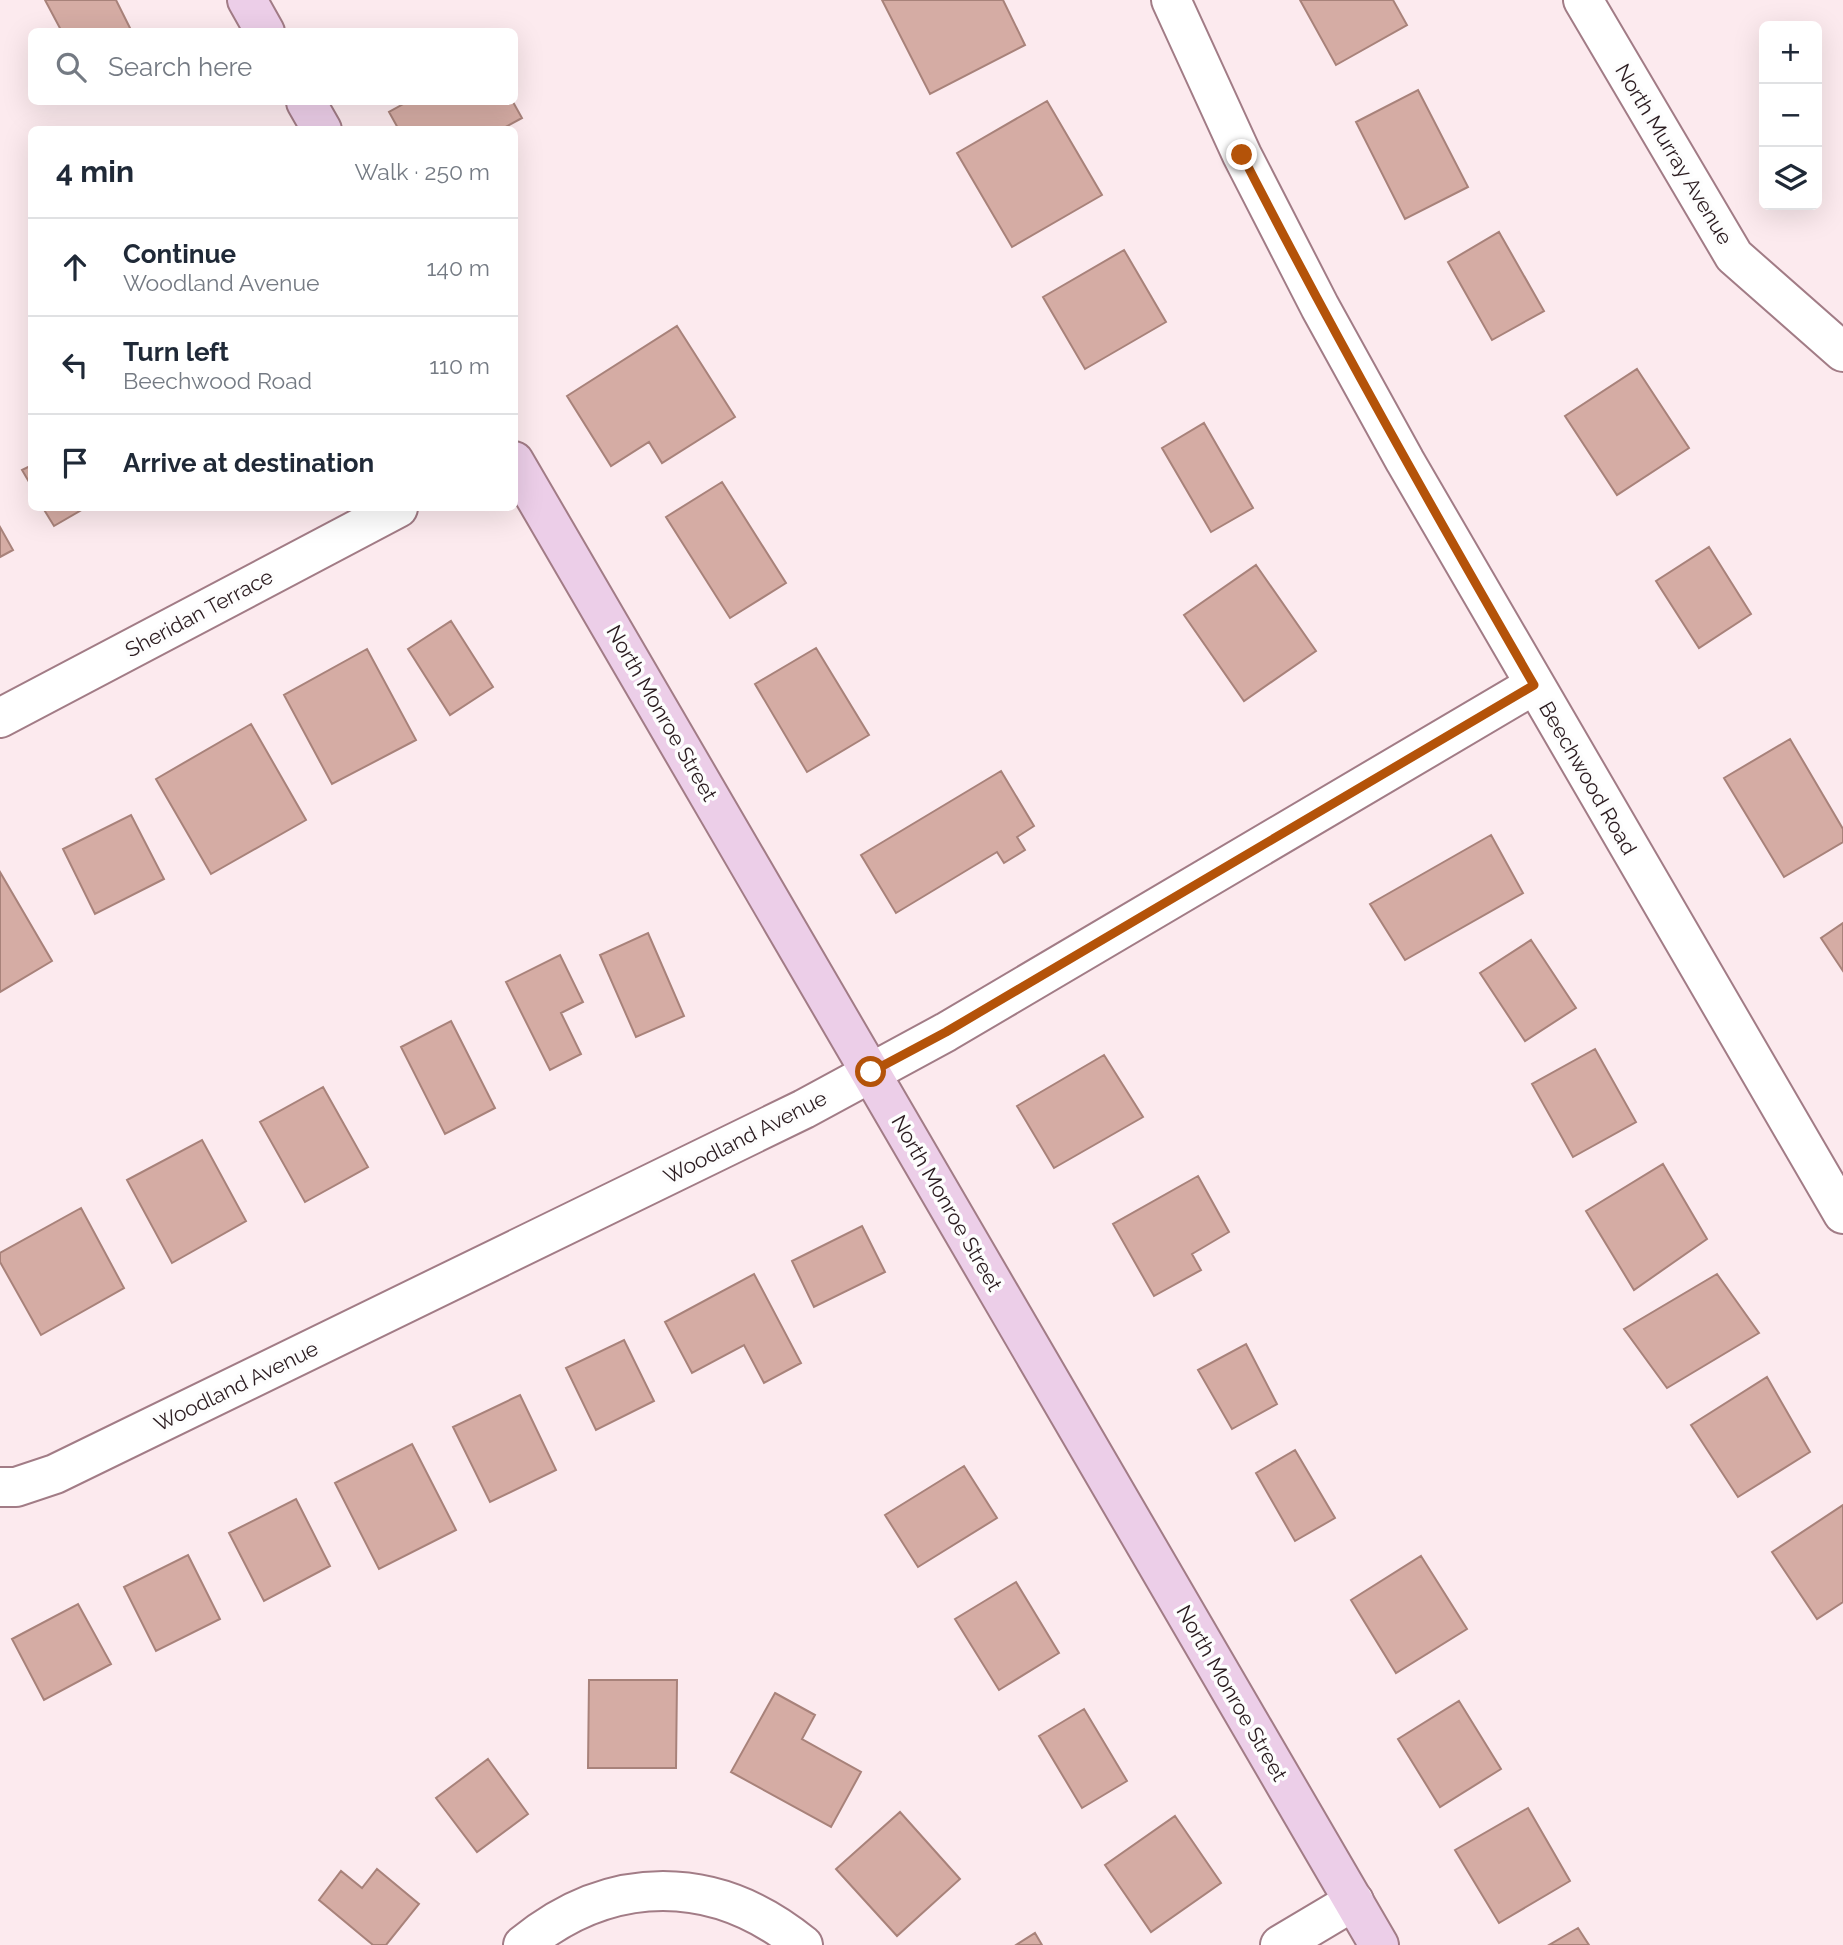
<!DOCTYPE html>
<html lang="en">
<head>
<meta charset="utf-8">
<style>
	:root { --surface:#fff; --page:#f2f2f3; --text:#1f2937; --muted:#747a83; --line:#e0e1e3 }
	body { margin:0; font-family:Raleway,sans-serif; background:var(--page); color:var(--text) }
	.controls { position:absolute; right:21px; top:21px; display:grid; overflow:hidden; border-radius:10px; box-shadow:0 7px 28px #0002 }
	.controls button { width:63px; height:63px; display:grid; place-items:center; padding:0; border:0; border-bottom:2px solid var(--line); background:var(--surface); color:var(--text); font:35px sans-serif }
	.stop { position:absolute; width:21px; height:21px; margin:-16px; border:5px solid #b45309; border-radius:50%; background:#fff }
	.stop.end { background:#b45309; border-color:#fff; box-shadow:0 2px 7px #0008 }
	.list { margin:0; padding:0; list-style:none }
	h2 { display:flex; justify-content:space-between; align-items:center; height:91px; margin:0; padding:0 28px; font-size:30px }
	h2 small { font-size:23px; font-weight:400; color:var(--muted) }
	.list li { display:grid; grid-template-columns:46px 1fr auto; gap:21px; align-items:center; box-sizing:border-box; height:98px; padding:0 28px; border-top:2px solid var(--line) }
	.list b { display:block; font-size:26px; white-space:nowrap }
	.list p { margin:0; font-size:23px; white-space:nowrap; color:var(--muted) }
	.list em { font-size:23px; font-style:normal; color:var(--muted) }
	.icon { flex:none; width:38px; height:38px; fill:none; stroke:currentColor; stroke-width:2; stroke-linecap:round; stroke-linejoin:round }
	.map { position:relative; flex:none; width:1843px; height:1945px; overflow:hidden }
	.search { position:absolute; background:var(--surface); box-shadow:0 7px 28px #0002; left:28px; top:28px; width:490px; height:77px; display:flex; align-items:center; gap:18px; box-sizing:border-box; padding:0 24px; border-radius:10px; color:var(--muted); font-size:26px }
	.panel { position:absolute; background:var(--surface); box-shadow:0 7px 28px #0002; left:28px; top:126px; width:490px; height:385px; border-radius:10px }
	.map>svg:first-child { display:block }
</style>
</head>
<body>
<div class="map">
<svg width="1843" height="1945" viewBox="0 0 1843 1945">
	<rect width="100%" height="100%" fill="#fceaee"/>
	<path fill="#d5aca4" stroke="#a8827a" stroke-width="2" d="M45,0h71l16,32h-70z
		M882,0h121l22,45 -95,49z
		M1300,0h93l14,25 -71,40z
		M1418,90l50,97 -63,32 -49,-97z
		M1047,101l55,94 -90,52 -55,-94z
		M407,102h106l9,16 -22,12h-101l-10,-18z
		M1499,232l45,79 -52,29 -44,-78z
		M1124,250l42,72 -81,47 -42,-72z
		M677,326l58,91 -73,46 -13,-21 -38,24 -44,-70z
		M1637,369l52,79 -72,47 -52,-79z
		M1204,423l49,85 -42,24 -49,-84z
		M32,465v22l-10,-17z
		M722,482l64,101 -56,35 -64,-101z
		M43,508h42l-31,18z
		M0,527l13,23 -13,7z
		M1709,547l42,67 -52,34 -43,-67z
		M1256,565l60,86 -72,50 -60,-86z
		M451,621l42,66 -43,28 -42,-66z
		M816,648l53,87 -62,37 -52,-88z
		M367,649l49,91 -84,44 -48,-89z
		M251,724l55,96 -95,54 -55,-95z
		M1790,739l53,90v13l-59,35 -60,-99z
		M1001,771l33,55 -17,11 8,13 -21,13 -7,-11 -101,61 -35,-58z
		M131,815l33,64 -69,35 -32,-65z
		M1491,835l32,58 -118,67 -35,-56z
		M0,872l52,89 -52,31z
		M1843,923v48l-22,-33z
		M648,933l36,83 -48,21 -36,-82z
		M1531,940l45,68 -51,33 -45,-68z
		M560,955l23,47 -22,11 20,41 -31,16 -44,-88z
		M451,1021l44,87 -50,26 -44,-87z
		M1595,1049l41,73 -63,35 -41,-73z
		M1104,1055l39,62 -89,51 -37,-62z
		M323,1087l45,80 -63,35 -45,-80z
		M202,1140l44,81 -74,42 -45,-83z
		M1663,1164l44,75 -73,51 -48,-79z
		M1198,1176l31,56 -37,22 9,16 -47,26 -41,-72z
		M81,1208l43,80 -83,47 -41,-73v-9z
		M862,1226l23,46 -71,35 -22,-46z
		M754,1274l47,89 -37,20 -20,-38 -52,28 -27,-51z
		M1717,1274l42,59 -92,55 -43,-59z
		M624,1340l30,61 -58,29 -30,-62z
		M1246,1344l31,60 -45,25 -34,-59z
		M1767,1377l43,75 -72,45 -47,-72z
		M520,1395l36,75 -66,32 -37,-75z
		M412,1444l44,86 -77,39 -44,-86z
		M1295,1450l40,68 -40,23 -39,-68z
		M964,1466l33,52 -79,49 -33,-52z
		M296,1499l34,67 -66,35 -35,-68z
		M1843,1505v97l-26,17 -45,-67z
		M188,1555l32,64 -64,32 -32,-64z
		M1421,1556l46,73 -71,44 -45,-73z
		M1016,1582l43,71 -60,37 -44,-71z
		M78,1604l33,60 -67,36 -32,-61z
		M589,1680h88l-1,88h-88z
		M775,1693l40,22 -13,24 59,33 -30,55 -100,-55z
		M1459,1701l42,68 -61,38 -42,-68z
		M1084,1709l43,72 -45,27 -43,-72z
		M488,1759l40,55 -51,38 -41,-54z
		M1528,1808l42,73 -71,42 -44,-73z
		M900,1812l60,67 -63,57 -61,-67z
		M1175,1816l46,67 -70,49 -46,-67z
		M377,1869l42,35 -33,41h-13l-54,-45 22,-29 21,17z
		M1578,1928l11,17h-40z
		M1035,1933l7,12h-26z"/>
	<g fill="none" stroke-linecap="round" stroke-linejoin="round">
		<defs>
			<path id="street" d="M1171,0l71,155 78,152 85,154 438,753
				M1583,0l151,256 109,96
				M0,718l398,-210
				M0,1487h16l39,-13 749,-365 142,-77 588,-347
				M523,1945c88,-72 192,-72 280,0
				M1280,1945l74,-44"/>
			<path id="secondary" d="M247,0l18,32
				M306,102l16,28
				M514,461l865,1484"/>
		</defs>
		<use href="#street" stroke="#a27c86" stroke-width="42"/>
		<use href="#secondary" stroke="#a27c86" stroke-width="42"/>
		<use href="#street" stroke="#fff" stroke-width="38"/>
		<use href="#secondary" stroke="#eccee8" stroke-width="38"/>
	</g>
	<g fill="none" stroke-linecap="round" stroke-linejoin="round">
		<path stroke="#b45309" stroke-width="9" d="M871,1072l75,-40 588,-347c-101,-175 -200,-350 -292,-530"/>
	</g>
	<g text-anchor="middle" dominant-baseline="central" stroke-width="7" stroke-linejoin="round" paint-order="stroke">
		<g font-size="21" fill="#2b1c20" stroke="#fdfdfd">
			<text transform="translate(1674 154) rotate(59)">North Murray Avenue</text>
			<text transform="translate(199 613) rotate(-28)">Sheridan Terrace</text>
			<text transform="translate(662 713) rotate(60)">North Monroe Street</text>
			<text transform="translate(1588 778) rotate(60)">Beechwood Road</text>
			<text transform="translate(745 1137) rotate(-27)">Woodland Avenue</text>
			<text transform="translate(947 1203) rotate(60)">North Monroe Street</text>
			<text transform="translate(236 1386) rotate(-26)">Woodland Avenue</text>
			<text transform="translate(1232 1693) rotate(60)">North Monroe Street</text>
		</g>
	</g>
</svg>
<div class="controls">
<button>+</button>
<button>−</button>
<button><svg class="icon" aria-label="layers" viewBox="0 0 24 24"><path d="M12 4l9 5-9 5-9-5zM3 14l9 5 9-5"/></svg></button>
</div>
<div class="stop" style="left:871px;top:1072px"></div>
<div class="stop end" style="left:1242px;top:155px"></div>
<div class="search"><svg class="icon" aria-label="search" viewBox="0 0 24 24"><circle cx="10" cy="10" r="6"/><path d="M15 15l6 6"/></svg>Search here</div>
<section class="panel">
<h2>4 min<small>Walk · 250 m</small></h2>
<ul class="list">
<li><svg class="icon" aria-label="ahead" viewBox="0 0 24 24"><path d="M12 20V5M6 11l6-6 6 6"/></svg><div><b>Continue</b><p>Woodland Avenue</p></div><em>140 m</em></li>
<li><svg class="icon" aria-label="left" viewBox="0 0 24 24"><path d="M17 20v-9H6M10 6l-5 5 5 5"/></svg><div><b>Turn left</b><p>Beechwood Road</p></div><em>110 m</em></li>
<li><svg class="icon" aria-label="arrive" viewBox="0 0 24 24"><path d="M6 21V4h12l-3 4 3 4H6"/></svg><div><b>Arrive at destination</b></div></li>
</ul>
</section>
</div>
</body>
</html>
